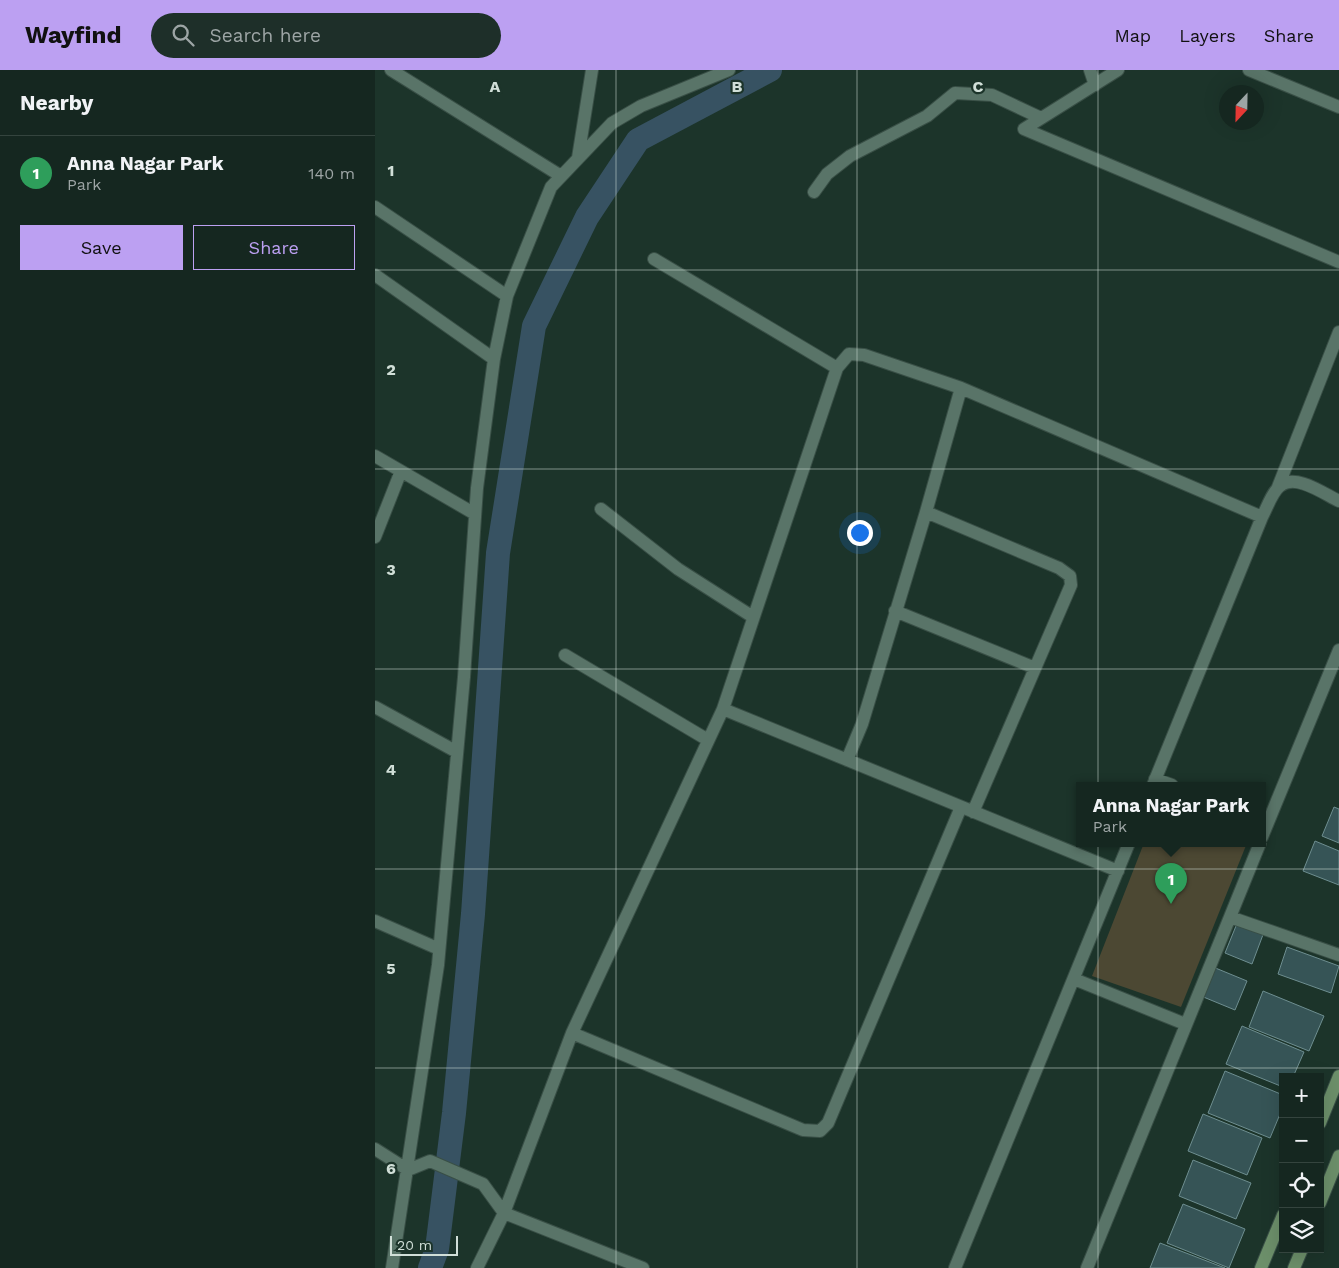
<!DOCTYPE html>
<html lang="en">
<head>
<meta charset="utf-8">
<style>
	:root { --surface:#152720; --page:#1e2f29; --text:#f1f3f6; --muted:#9da5a5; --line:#34443e; --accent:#bca0f2 }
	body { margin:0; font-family:"Work Sans",sans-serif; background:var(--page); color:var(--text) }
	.controls { position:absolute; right:15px; bottom:15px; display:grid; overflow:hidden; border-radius:0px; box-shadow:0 5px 20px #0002 }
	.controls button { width:45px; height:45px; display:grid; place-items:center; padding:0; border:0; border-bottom:1px solid var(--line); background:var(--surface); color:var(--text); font:25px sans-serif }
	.compass { position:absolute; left:844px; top:15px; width:45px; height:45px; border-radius:50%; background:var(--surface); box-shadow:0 5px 20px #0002; rotate:202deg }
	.scale { position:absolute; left:15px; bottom:12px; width:68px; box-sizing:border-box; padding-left:5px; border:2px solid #d1dfd8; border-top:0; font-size:14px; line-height:18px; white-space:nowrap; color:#d1dfd8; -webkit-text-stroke:4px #1c342a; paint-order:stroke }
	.you { position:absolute; left:484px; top:462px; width:18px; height:18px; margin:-12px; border:4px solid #fff; border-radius:50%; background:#1a73e8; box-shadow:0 0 0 8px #1a73e833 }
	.badge { display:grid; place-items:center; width:32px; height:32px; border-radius:50%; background:var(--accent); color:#fff; font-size:16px; font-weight:700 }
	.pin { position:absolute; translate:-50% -41px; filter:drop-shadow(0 1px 2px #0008) }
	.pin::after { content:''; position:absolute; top:26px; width:18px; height:15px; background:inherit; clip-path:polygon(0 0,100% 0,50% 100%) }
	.popup { position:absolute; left:701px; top:712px; width:190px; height:65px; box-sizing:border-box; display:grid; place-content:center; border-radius:0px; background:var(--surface); filter:drop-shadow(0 1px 4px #0005); font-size:16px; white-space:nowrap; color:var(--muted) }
	.popup b { font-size:19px; color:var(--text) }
	.popup::after { content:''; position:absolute; left:50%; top:100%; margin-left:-10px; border:10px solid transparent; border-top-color:var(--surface) }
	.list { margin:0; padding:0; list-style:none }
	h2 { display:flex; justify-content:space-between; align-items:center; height:65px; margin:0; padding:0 20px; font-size:21px }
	h2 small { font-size:16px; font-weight:400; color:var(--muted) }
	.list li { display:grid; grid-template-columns:32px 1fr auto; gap:15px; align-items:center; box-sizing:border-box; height:75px; padding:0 20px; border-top:1px solid var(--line) }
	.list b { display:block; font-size:19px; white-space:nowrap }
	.list p { margin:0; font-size:16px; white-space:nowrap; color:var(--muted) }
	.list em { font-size:16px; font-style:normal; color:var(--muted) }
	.actions { display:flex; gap:10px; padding:15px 20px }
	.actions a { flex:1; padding:11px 0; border:1px solid var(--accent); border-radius:0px; text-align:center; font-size:18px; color:var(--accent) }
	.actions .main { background:var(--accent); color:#111 }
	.icon { flex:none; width:28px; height:28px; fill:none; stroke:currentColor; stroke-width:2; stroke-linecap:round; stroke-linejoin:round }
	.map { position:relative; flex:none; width:964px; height:1198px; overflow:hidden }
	header { display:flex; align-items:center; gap:30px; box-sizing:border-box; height:70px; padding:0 25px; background:var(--accent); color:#111 }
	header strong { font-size:24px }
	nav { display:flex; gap:28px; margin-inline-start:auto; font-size:18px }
	.search { width:350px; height:45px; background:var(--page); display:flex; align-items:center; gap:12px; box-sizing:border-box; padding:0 18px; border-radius:28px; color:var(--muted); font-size:19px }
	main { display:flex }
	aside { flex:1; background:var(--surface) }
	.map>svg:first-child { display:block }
</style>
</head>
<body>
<header>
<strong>Wayfind</strong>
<div class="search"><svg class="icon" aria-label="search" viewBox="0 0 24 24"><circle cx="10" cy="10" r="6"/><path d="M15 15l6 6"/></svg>Search here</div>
<nav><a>Map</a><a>Layers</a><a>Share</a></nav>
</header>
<main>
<aside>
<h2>Nearby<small></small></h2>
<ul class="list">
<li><span class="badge" style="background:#2e9e5b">1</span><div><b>Anna Nagar Park</b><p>Park</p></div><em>140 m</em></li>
</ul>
<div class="actions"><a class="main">Save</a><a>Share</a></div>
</aside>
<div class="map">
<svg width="964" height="1198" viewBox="0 0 964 1198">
	<rect width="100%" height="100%" fill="#1c342a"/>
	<path fill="#4c4833" d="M769,773h103l-66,164 -89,-31z"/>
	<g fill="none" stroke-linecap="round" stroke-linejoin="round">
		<path stroke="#375262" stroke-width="24" d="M55,1198l7,-19 17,-136 19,-199 25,-361 36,-227 53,-109 51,-77 132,-70"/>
	</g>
	<path fill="#365456" stroke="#6e8e90" d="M959,737l5,2v34l-17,-7z
		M940,771l24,10v34l-36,-14z
		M863,851l26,11 -12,32 -27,-11z
		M912,877l52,19 -8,27 -53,-19z
		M838,897l34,14 -12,29 -34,-14z
		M888,921l61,25 -15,35 -60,-24z
		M867,956l62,26 -11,25h-10v10l-57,-23z
		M850,1001l58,24v12l-13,31 -62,-25z
		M828,1044l59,24 -15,37 -59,-24z
		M818,1090l58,23 -15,36 -57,-23z
		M808,1134l62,25 -16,39 -62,-25z
		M785,1173l65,25h-75z"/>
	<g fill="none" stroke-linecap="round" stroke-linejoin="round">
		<defs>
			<path id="street" d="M16,0l170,106
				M715,0l5,15
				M743,0l-94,59 315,133
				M874,0l90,37
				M203,88l14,-88
				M439,122l13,-18 23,-18 77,-40 28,-23 37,2 49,23
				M0,137l132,89
				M279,189l183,109
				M0,205l119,84
				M586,318l-35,124 133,56 11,8 1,9 -98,227
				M0,386l100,58
				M903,417l61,-155
				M226,439l77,60 75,48
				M0,467l26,-66
				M520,541l140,57
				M190,585l143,85
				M0,637l82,45
				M348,639l114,-341 12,-14 15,1 97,33 301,129
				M472,690l15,-36 64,-212
				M780,709l17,6
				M778,715l109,-268c5,-9 10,-25 18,-31 16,-13 44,8 59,15
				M887,767l77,-187
				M885,773l-30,74 109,38
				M0,851l64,28
				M699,909l111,45
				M197,963l231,97 17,1 8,-8 133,-316
				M0,1079l33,21 22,-9 53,23 21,29 139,55
				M17,1198l46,-303 26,-288 13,-189 17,-129 13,-63 44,-109 61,-64 29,-17 88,-36
				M102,1198l27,-55 68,-180 151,-324 395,162
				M580,1198l174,-425
				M712,1198l143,-351"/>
			<path id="secondary" d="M945,1053l19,-47
				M945,1133l19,-47
				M886,1198l22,-53
				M919,1198l8,-19"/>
		</defs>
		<use href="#street" stroke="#394f46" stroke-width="14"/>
		<use href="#secondary" stroke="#394f46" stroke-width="14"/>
		<use href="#street" stroke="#597468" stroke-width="12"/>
		<use href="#secondary" stroke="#6c8f6a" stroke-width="12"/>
	</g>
	<path fill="none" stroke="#d1dfd8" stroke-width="1" stroke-opacity="0.55" d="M241,0v1198M482,0v1198M723,0v1198M0,200h964M0,399h964M0,599h964M0,799h964M0,998h964"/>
	<g font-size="16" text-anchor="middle" font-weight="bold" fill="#d1dfd8" stroke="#1c342a" stroke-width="4.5" stroke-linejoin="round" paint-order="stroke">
		<text x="120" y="22">A</text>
		<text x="362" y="22">B</text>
		<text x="603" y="22">C</text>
		<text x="16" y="106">1</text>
		<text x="16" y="305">2</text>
		<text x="16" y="505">3</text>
		<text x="16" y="705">4</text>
		<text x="16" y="904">5</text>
		<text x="16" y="1104">6</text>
	</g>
</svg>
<div class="controls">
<button>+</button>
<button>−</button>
<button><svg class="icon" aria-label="locate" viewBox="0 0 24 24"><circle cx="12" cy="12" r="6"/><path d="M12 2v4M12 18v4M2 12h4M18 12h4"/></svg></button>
<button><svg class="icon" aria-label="layers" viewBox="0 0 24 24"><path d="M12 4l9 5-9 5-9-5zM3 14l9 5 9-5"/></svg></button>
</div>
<svg class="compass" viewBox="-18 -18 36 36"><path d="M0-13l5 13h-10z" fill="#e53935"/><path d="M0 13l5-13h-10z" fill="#9da5a5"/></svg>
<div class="scale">20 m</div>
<div class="you"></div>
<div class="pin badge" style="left:796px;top:834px;background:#2e9e5b">1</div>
<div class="popup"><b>Anna Nagar Park</b>Park</div>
</div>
</main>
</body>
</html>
